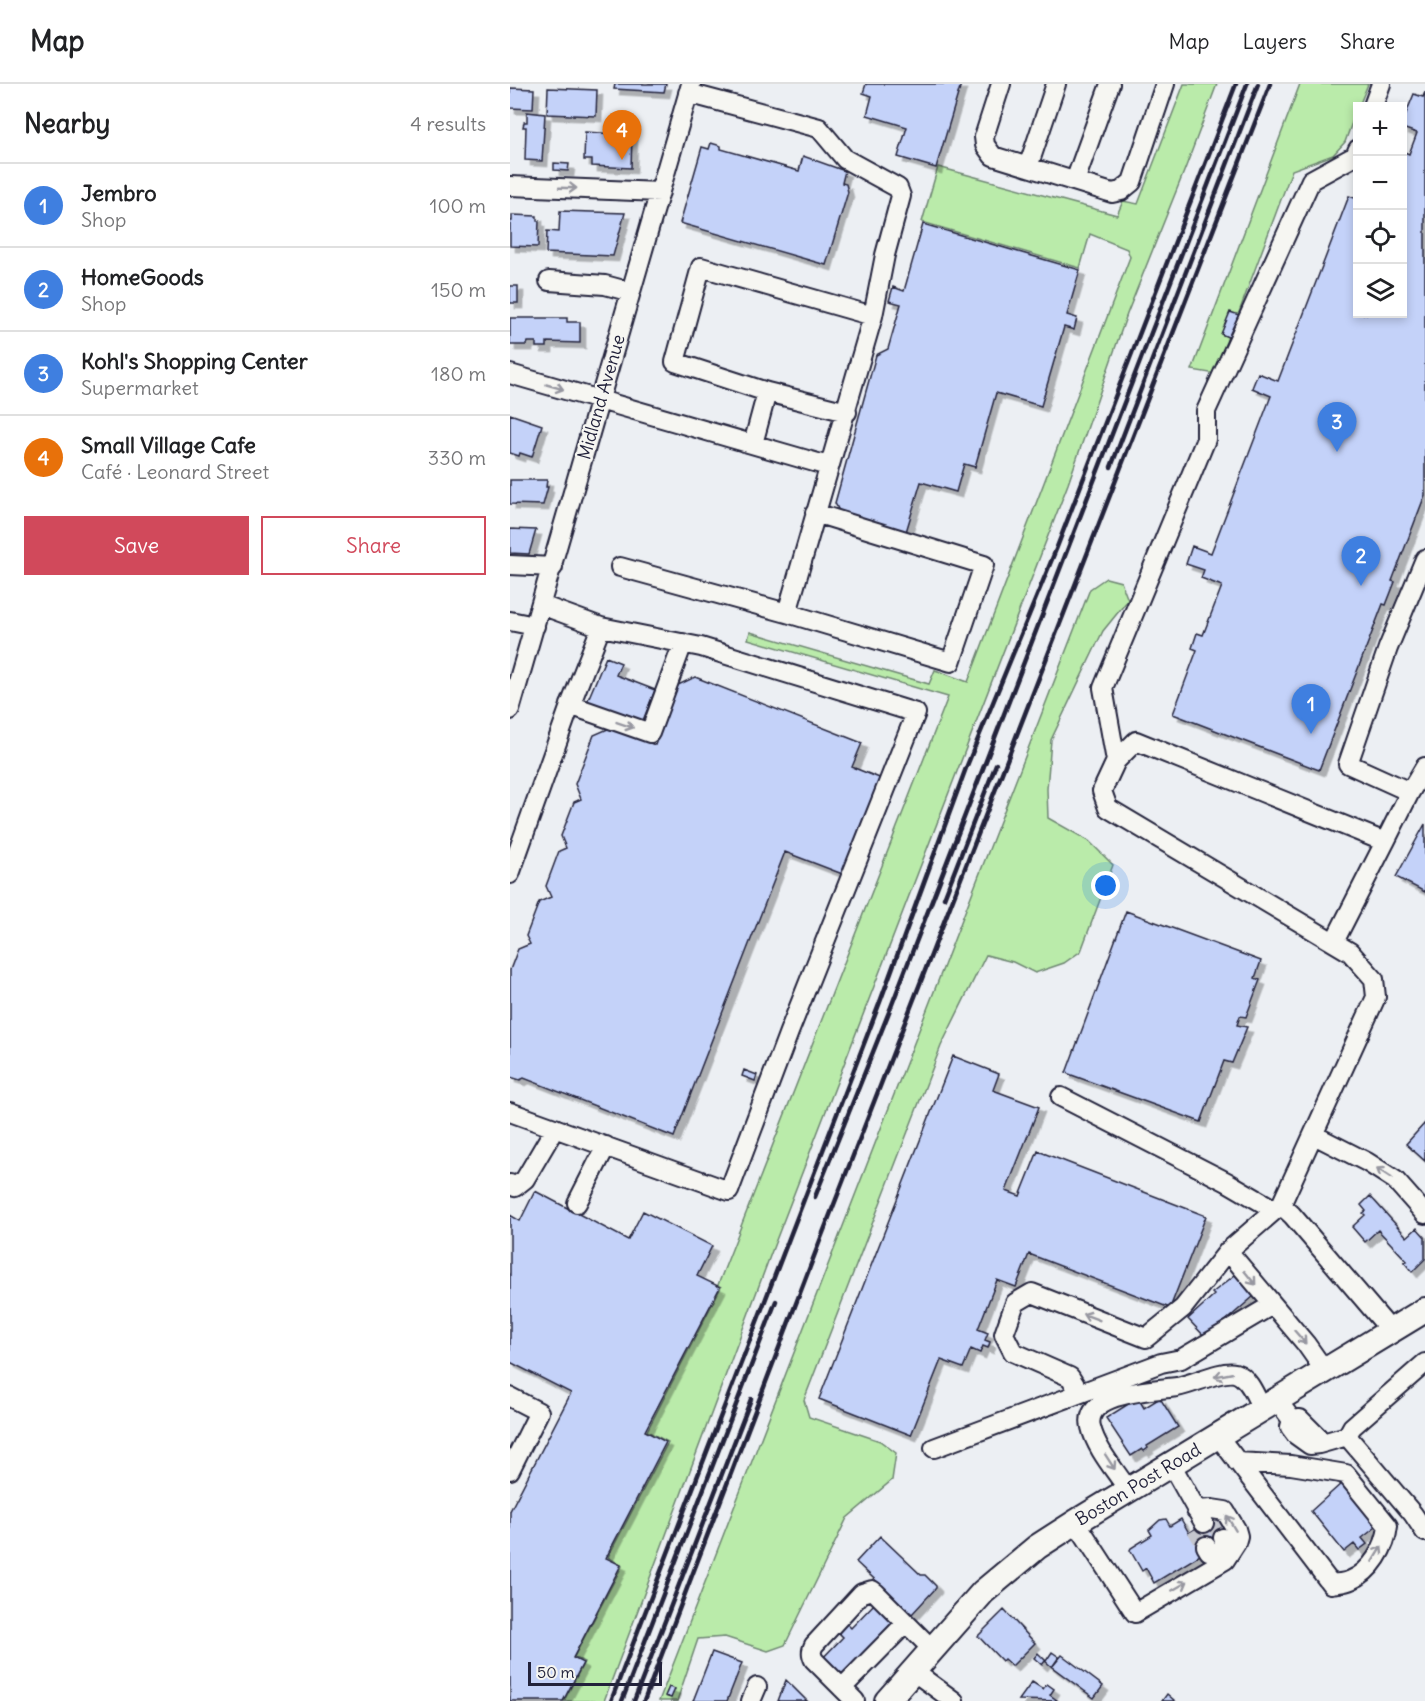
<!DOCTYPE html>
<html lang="en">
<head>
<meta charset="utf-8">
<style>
	:root { --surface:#fff; --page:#f2f2f2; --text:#202124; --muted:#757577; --line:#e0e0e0; --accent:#d1495b }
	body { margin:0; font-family:Delius,sans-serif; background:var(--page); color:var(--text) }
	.controls { position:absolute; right:18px; top:18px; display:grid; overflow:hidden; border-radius:0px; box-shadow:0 3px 9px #0003 }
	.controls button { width:54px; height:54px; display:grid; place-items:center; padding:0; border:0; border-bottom:2px solid var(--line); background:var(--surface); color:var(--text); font:30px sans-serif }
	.scale { position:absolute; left:18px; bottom:15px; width:134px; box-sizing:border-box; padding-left:6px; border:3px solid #22223b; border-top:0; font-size:16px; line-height:21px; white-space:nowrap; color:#22223b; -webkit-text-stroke:4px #f6f6f2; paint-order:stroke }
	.you { position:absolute; left:596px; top:802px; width:21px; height:21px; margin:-15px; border:4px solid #fff; border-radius:50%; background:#1a73e8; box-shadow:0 0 0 9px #1a73e833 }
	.badge { display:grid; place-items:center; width:39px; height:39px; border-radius:50%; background:var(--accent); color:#fff; font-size:20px; font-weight:700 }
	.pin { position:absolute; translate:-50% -50px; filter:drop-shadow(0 2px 3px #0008) }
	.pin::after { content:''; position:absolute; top:32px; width:21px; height:18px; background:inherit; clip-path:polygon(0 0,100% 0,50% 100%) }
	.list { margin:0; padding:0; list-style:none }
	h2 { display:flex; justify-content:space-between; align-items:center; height:78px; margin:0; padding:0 24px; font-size:26px }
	h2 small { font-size:20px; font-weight:400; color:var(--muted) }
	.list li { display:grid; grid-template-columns:39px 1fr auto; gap:18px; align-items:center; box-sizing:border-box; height:84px; padding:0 24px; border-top:2px solid var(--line) }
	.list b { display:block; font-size:22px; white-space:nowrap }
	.list p { margin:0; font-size:20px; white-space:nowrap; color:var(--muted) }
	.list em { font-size:20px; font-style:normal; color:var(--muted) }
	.actions { display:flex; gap:12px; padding:18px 24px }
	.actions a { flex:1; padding:14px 0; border:2px solid var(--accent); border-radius:0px; text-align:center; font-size:21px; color:var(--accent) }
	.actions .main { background:var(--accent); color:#fff }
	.icon { flex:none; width:33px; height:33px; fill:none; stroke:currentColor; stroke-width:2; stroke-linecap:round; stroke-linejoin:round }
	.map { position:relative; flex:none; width:915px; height:1617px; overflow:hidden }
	header { display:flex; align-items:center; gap:36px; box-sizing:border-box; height:84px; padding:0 30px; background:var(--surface); border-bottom:2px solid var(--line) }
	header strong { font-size:28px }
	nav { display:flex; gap:33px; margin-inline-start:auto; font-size:21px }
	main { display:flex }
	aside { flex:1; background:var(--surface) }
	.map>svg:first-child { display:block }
</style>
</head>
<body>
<header>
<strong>Map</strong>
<nav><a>Map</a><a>Layers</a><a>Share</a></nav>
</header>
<main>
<aside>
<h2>Nearby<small>4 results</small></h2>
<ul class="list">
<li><span class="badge" style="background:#3f7fe0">1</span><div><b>Jembro</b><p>Shop</p></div><em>100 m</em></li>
<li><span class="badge" style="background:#3f7fe0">2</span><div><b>HomeGoods</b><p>Shop</p></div><em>150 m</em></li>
<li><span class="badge" style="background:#3f7fe0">3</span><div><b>Kohl's Shopping Center</b><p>Supermarket</p></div><em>180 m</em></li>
<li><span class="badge" style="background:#e8710a">4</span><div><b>Small Village Cafe</b><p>Café · Leonard Street</p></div><em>330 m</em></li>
</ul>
<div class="actions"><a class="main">Save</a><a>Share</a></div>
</aside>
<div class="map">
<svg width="915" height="1617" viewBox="0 0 915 1617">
	<defs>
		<filter id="shadow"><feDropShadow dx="5.5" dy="5.5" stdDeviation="0" flood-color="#0004"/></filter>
	</defs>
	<rect width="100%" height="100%" fill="#eceff3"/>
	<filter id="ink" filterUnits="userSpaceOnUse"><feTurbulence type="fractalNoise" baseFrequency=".0167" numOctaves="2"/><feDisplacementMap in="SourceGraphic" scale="12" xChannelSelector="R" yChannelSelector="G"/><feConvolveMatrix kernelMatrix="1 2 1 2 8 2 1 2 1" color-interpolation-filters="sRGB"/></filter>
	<g filter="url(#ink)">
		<path fill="#baebaa" stroke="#6e8672" stroke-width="1.5" d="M674,0h33l-32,85 -58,145 -59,170 -295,764 -169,453h-40l20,-39 -10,-5 48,-91 -14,-9 60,-115 -21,-11 74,-144 -3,-2 230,-588 -200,-58 2,-7 179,52 6,-14 33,12 162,-425 -3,-8 -37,-15 -10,34 -158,-46 16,-55 179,48 6,-14 15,3z
			M790,0h68l-9,22h-1l-13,36 -12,13 -41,15 -76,204 -24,-4z
			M596,494l15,4 7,18 -25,31 -52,109 -4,49 1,29 41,23 24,24 -32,86 -17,12 -29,10 -22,-11 -27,-7 -45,91 -137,354 5,17 71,24 16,12 -4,27 -45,38 -62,127 -17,6 -43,-14 -27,2 -21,62h-18l431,-1112z"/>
		<path fill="#c4d2f9" stroke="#22223b" stroke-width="1.5" filter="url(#shadow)" d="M105,0h51l-2,8 -50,-3z
			M356,0h95l-25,84 -38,-11 9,-30 -40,-12 5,-19 -9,-3z
			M0,4l24,1 -1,20 -23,-1z
			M38,4l49,2 -1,26 -49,-2z
			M915,8v403l-33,86 3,1 -9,23 -3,-1 -64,166 -146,-56 24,-64 -5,-2 5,-15 6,2 19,-49 -21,-8 3,-8 -18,-6 6,-18 19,7 60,-157 -19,-8 6,-15 20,8 71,-185 9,3v115h44v-163l7,3 8,-21 -15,-5v-5l12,-29 9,3z
			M17,28l18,2 -3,47 -17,-1 1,-33h-3l1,-5h3z
			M75,48l47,3 -1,33 -39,-2v-6h-8z
			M201,59l10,3v3l78,22 4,-15 42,15 -3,12 4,1 2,8 -22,73 -146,-42 22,-76 7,2z
			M44,79l15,1 -1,7 -14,-1z
			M50,127l65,2 -12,43 -67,-3 1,-22 12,1z
			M2,131l25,1v5h2l-1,26 -28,-1v-25h2z
			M413,140l157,46 -13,45 10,3 -3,12 -10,-3 -23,79 -45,-13 -21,74 -11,-3 -8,28 -35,-10 -15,50 -66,-19 -5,-10 41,-148 12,-6 13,-45 -12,-3 4,-14 11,4z
			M0,202h8v17h-8z
			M720,228l9,3 -2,4 2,1 -1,4 -2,-1 -6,15 -9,-4z
			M0,234h57v4h13v21l-33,-1v5h-11v-5h-8l-1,3h-17z
			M0,330l32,11 -10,32 -12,-4 -1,3 -9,-3z
			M0,396h37l-1,7h2l-5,18 -33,-1z
			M0,445l26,1 -7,24 -19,-1z
			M96,573l15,6 -5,12 39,15 -13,33 -55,-21z
			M185,593l167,66 -10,24 30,12 -37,96 -60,-23 -111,285 -150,-59 -4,2 -10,-3v-107l8,-21 12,-5 -4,-8 13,-34 12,-5 -5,-11 13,-35 7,-3 -5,-12 13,-34 7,-3 -6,-15 19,-49 16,-7 45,17 23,-60z
			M915,740v68l-29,-15z
			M616,827l135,50 -6,17 5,2 -14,37 -6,-1 -3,9 10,2 -15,36 -8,-2 -23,61 -135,-49z
			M443,972l46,18 -6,16 46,17 -33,84 14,5 18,-45 168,65 -36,92 -141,-54 -13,33 -19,-7 -19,49 10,4 -3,7 5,2 -2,6 -5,-2 -3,7 -9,-4 -8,19 -22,-8 -30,75 -92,-36z
			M234,986l13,5 -2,6 -13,-5z
			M915,1039v38l-19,-17z
			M25,1107l93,49 15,-29 69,35 -15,30 23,11 -75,144 21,11 -60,116 15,7 -48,93 10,5 -20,38h-53v-190l61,-118 -61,-31v-147l10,6z
			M860,1112l37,41 10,-9 8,9v22l-13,13 -8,-10 3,-1 -29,-31 -13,12 -13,-15 13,-12 -2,-2 3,-2 -5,-6z
			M725,1191l19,21 -48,42 -18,-19 26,-24 -2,-2z
			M628,1314l6,10 16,-10 18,29 -31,19 1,2 -4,3 -2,-2 -11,7 -25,-38z
			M832,1399l38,41 -18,14 5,6 -8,6 -5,-6 -10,8 -33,-41z
			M707,1430l12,20 -21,12 -6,8 -48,29 -8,-15 -4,3 -12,-21 1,-2 21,-13 -3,-5 11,-10 6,-1 4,7 11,-7 8,14z
			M370,1452l41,39h4l11,11v2l-24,26 -56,-52z
			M366,1518l19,18 -57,60 -19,-18 24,-25 -8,-8 8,-9 8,8z
			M494,1526l31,33 -23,23 -8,-7 -2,2 -24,-25z
			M202,1568l30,11 -15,38h-34z
			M542,1568l7,5 -7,10 -7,-6 -3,4 -8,-7 4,-5 8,8z
			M552,1571l41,31 -9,12 -42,-31z
			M276,1596l21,21h-29z
			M522,1598l11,7 4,-5 7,5 -4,6 8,6 -39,-1z
			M159,1603l6,2 -4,9 -6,-2z
			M657,1610l8,7h-13z"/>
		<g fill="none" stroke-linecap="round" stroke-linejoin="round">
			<path stroke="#c4c6ce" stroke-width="18" stroke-dasharray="18 9" stroke-linecap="butt" d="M702,1434l11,20
				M686,1445l10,17"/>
			<defs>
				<path id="minor" d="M491,0l-17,53 1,8 8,11 119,37 9,-2 11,-9 33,-98
					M178,9l131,35 26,31 53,29 3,8 -16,59 -12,61 -86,297
					M863,22l8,-22
					M518,83l28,-83
					M565,97l35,-97
					M0,102l150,6
					M39,197l56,4 26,7
					M0,290l318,92
					M337,328l-80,-20 -92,-30 26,-95 172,49
					M243,360l14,-52
					M915,475l-37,89 -40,116 62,28 15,-25
					M0,481l43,2
					M110,483l167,46 164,49 33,-97 -169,-52
					M0,537l25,5
					M60,621l80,28 33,-90
					M0,626l181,-626
					M606,677l-13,-73 103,-249v-28l105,-231 44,-24 3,-7
					M0,790l61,-171 30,-76
					M824,858l51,-100
					M551,1013l166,85 48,28
					M0,1028l219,79 60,-159 127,-319 -215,-66 -100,-20 -60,-22
					M804,1051l53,27 28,18 30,34
					M0,1100l5,3 10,-8 30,-51
					M67,1119l29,-57
					M718,1167l78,93 19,27
					M881,1247l-99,-116 -11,-10 95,-208 -2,-18 -24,-27 -242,-144 -6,-17 14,-30 20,-20 249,101 25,-50
					M636,1254l37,-30 45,-57 53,-46
					M570,1309l-10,-16 -57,-25 -9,-18 11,-31 17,-10 114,45
					M0,1313l29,15 -29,58
					M767,1316l15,20 -2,7 6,8 14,10 9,-1 -1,-7 -18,-18 -8,1
					M708,1352l113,148c6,-1 14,-1 20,-4 20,-8 35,-33 37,-54l-42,-52 -55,-9 -54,-3
					M837,1352l66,78 12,18
					M809,1360l28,-8 5,-9 73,-64
					M424,1364l227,-85 20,-4 91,-54
					M661,1380l33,59
					M618,1406c-12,-19 -32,-41 -37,-63 -9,-35 65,-37 86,-40 17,-3 43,-17 58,-14 14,4 21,24 27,36
					M566,1438l59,91 90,-53 11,-17 2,-7 -2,-7 -11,-18 -13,-2 -16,1
					M696,1462l3,5 12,2 5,-10 -3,-5
					M403,1587l41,30
					M332,1604l64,-65
					M241,1617l6,-14
					M345,1617l-41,-41c-3,-6 -3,-9 0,-15l48,-52 10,-3 4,3 56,56"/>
				<path id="major" d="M377,1617l96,-109 54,-45 39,-25 349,-212"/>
			</defs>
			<use href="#minor" stroke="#22223b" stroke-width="22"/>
			<use href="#major" stroke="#22223b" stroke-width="28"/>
			<use href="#minor" stroke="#f6f6f2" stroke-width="18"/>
			<use href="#major" stroke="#f6f6f2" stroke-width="24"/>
			<path stroke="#22223b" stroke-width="4.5" d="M601,383l147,-383
				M434,814l52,-134
				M305,1113l76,-190 356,-923
				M101,1617l269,-699 86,-234 91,-221 179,-463
				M112,1617l154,-400
				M124,1617l117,-302
				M134,1617l177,-463 449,-1154"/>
		</g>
		<defs><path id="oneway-shaft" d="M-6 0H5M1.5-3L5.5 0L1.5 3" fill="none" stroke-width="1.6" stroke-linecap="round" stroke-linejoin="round" transform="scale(1.5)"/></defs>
		<g stroke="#9797a0">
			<use href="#oneway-shaft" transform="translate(58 104) rotate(2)"/>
			<use href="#oneway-shaft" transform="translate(45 303) rotate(16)"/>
			<use href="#oneway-shaft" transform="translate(115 641) rotate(19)"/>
			<use href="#oneway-shaft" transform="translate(874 1089) rotate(-147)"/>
			<use href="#oneway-shaft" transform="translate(740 1194) rotate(51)"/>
			<use href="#oneway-shaft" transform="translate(581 1233) rotate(-159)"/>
			<use href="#oneway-shaft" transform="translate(790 1253) rotate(49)"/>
			<use href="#oneway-shaft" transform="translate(713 1291) rotate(169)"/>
			<use href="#oneway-shaft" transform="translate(600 1378) rotate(57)"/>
			<use href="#oneway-shaft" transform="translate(721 1439) rotate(-121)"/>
			<use href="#oneway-shaft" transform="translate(867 1470) rotate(-59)"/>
			<use href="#oneway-shaft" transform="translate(670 1502) rotate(-30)"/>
		</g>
	</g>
	<g text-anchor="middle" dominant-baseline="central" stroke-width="4.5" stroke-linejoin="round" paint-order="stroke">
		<g font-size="18" fill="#22223b" stroke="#f6f6f2">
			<text transform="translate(91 313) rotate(-74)">Midland Avenue</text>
			<text transform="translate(628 1400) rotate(-31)">Boston Post Road</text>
		</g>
	</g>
</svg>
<div class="controls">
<button>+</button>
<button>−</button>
<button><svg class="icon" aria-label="locate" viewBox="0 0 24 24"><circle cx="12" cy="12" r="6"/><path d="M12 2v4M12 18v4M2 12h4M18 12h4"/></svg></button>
<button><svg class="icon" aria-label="layers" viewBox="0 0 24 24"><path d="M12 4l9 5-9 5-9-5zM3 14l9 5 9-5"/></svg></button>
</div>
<div class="scale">50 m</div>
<div class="you"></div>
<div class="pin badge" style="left:801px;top:650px;background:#3f7fe0">1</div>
<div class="pin badge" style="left:851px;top:502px;background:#3f7fe0">2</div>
<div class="pin badge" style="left:827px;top:368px;background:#3f7fe0">3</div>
<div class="pin badge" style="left:112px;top:76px;background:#e8710a">4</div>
</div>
</main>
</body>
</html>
